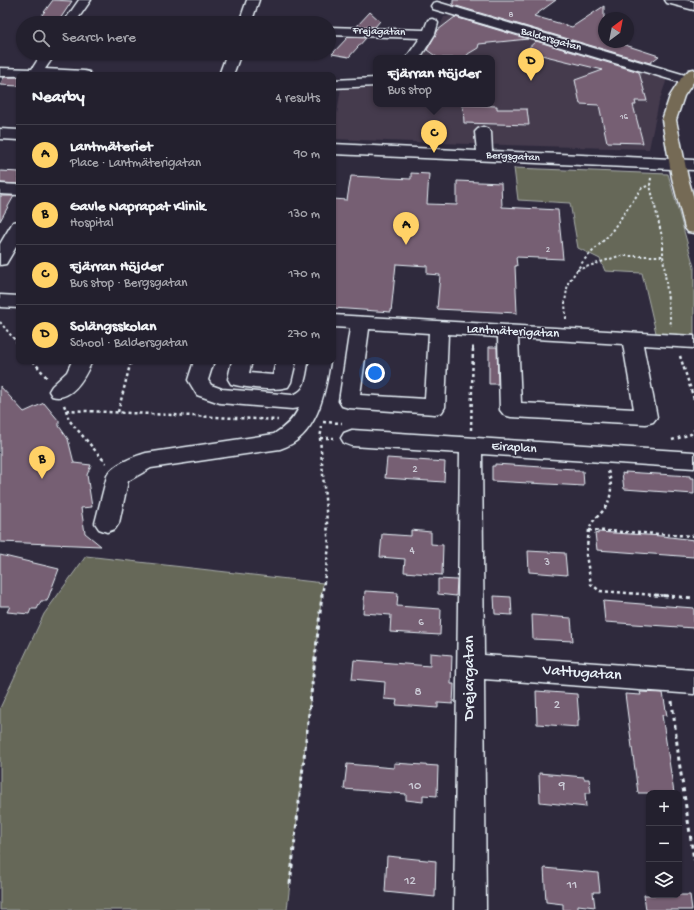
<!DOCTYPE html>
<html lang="en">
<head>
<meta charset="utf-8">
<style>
	:root { --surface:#23202e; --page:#2b2836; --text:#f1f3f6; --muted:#a3a3aa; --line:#403e4a; --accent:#ffd166 }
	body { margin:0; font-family:"Gochi Hand",sans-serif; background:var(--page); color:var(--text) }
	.controls { position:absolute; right:12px; bottom:12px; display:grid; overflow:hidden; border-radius:8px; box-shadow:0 1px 3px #0004 }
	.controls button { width:36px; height:36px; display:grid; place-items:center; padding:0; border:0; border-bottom:1px solid var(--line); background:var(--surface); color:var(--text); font:20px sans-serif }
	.compass { position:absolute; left:598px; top:12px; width:36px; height:36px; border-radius:50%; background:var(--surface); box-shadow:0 1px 3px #0004; rotate:32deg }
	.you { position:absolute; left:375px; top:373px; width:14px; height:14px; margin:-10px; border:3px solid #fff; border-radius:50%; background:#1a73e8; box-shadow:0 0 0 6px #1a73e833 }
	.badge { display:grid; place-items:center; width:26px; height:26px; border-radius:50%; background:var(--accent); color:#111; font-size:13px; font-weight:700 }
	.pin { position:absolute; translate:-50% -33px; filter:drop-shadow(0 1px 2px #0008) }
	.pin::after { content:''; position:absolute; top:21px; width:14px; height:12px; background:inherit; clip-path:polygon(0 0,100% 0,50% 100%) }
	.popup { position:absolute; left:373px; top:55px; width:122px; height:52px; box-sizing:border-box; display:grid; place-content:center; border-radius:8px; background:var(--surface); filter:drop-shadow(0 1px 3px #0005); font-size:13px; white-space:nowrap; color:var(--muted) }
	.popup b { font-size:15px; color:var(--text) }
	.popup::after { content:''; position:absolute; left:50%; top:100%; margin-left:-8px; border:8px solid transparent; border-top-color:var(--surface) }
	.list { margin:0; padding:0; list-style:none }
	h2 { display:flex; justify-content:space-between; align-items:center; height:52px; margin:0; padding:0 16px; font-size:17px }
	h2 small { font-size:13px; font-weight:400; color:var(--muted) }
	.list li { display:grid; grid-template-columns:26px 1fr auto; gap:12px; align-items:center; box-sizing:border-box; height:60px; padding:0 16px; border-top:1px solid var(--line) }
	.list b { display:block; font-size:15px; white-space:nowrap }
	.list p { margin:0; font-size:13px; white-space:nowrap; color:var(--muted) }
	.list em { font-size:13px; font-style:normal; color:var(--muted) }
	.icon { flex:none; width:22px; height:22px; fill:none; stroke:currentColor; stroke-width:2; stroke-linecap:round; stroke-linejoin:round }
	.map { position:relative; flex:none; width:694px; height:910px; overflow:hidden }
	.search { position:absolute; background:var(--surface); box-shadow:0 1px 3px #0004; left:16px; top:16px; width:320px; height:44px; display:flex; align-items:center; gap:10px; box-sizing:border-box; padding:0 14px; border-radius:22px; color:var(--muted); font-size:15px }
	.panel { position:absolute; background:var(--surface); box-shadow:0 1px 3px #0004; left:16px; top:72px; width:320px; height:292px; border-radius:8px }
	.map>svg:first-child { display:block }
</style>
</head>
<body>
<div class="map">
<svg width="694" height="910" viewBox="0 0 694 910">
	<rect width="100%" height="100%" fill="#2f2a3d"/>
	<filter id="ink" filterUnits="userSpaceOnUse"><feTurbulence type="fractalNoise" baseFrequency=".025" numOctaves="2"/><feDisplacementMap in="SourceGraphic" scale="8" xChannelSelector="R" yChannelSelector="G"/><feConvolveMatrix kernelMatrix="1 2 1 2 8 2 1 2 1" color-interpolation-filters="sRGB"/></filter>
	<g filter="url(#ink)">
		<path fill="#443a4d" d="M457,15l211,61 -9,26 -10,47 -181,-5 -135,-5 8,-51 35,-2v18h116v-46h-72l13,-16 11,-25z"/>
		<path fill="#666859" stroke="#a7aca8" d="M514,168l154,6 26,93v68l-37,2 -15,-64 -37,-2 -5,-12 -22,-11 -8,-45 -52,-3z
			M86,556l237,27 -36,327h-287v-202l44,-94z"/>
		<path fill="#765f73" stroke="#e8f1f8" d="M53,0l19,1 -12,18h-21z
			M453,0h103l-22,16 38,11 32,-21v36h12l43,14 -9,7 -197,-58z
			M370,12l10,9 -5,6 -18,-1z
			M455,17l73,22 -49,5 -1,4 -10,6 -1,2 -5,2h-24l-11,-8 11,-20z
			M348,37l18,1 -17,19 -17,-3z
			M536,41l103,31 8,29h-12l1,4h-3l10,38 -36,-1 -8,-37 -19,-1 -5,-24 28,-10 -78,-19z
			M4,77h15v9l-19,-1z
			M463,105l34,1v3h30l2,16 -65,-2z
			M0,171l19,1v12l-19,-1z
			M411,173l18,1 -2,30 30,1v-24l44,2 1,24 56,3 5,49 -47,-2 1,9h-2l2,47 -80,-4 3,-34 -13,-1v-8l-31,-2 -5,48 -58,-4v-109l14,1 4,-24 60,3z
			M0,196h14l-14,25z
			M489,347h8l1,37h-9z
			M0,386l24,26 20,-9 15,18v5l9,13 6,24 17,2 -4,10 5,32 -11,1 4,25 16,13 -101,-4z
			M387,458l58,4 -1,20 -59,-4z
			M495,464l79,5v2h9l1,15 -92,-5v-15h3z
			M625,472l65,4v2h4v16l-70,-5 -2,-16 4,1z
			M411,530l20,2v12l12,1 -1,30 -38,-3 1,-13 -25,-2 2,-23 29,2z
			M598,532l64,4 32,4v17l-97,-7 -2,-17 3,1z
			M528,551l37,2 2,22 -38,-3z
			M0,555l59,14 -12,32h-6l-4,8h-6l-2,5 -22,-2 3,-6h-10z
			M438,579l19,1 -1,16 -18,-2z
			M365,591l33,2 -1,13 44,3 -1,26 -50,-3 1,-17 -28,-2z
			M494,596l17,1 1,18 -17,-1z
			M603,601l91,7v20l-89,-6z
			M532,615l39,3 2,23 -40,-2z
			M430,653l22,2 -1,29h3l-1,20 -15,-1v5l-42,-3 1,-5 -13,-1 1,-17 -33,-3 2,-19 76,6z
			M536,691l41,3 2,26h-1v7l-41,-3z
			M640,692l23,1 4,23 -5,-1 12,78h-36l-13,-99 16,1z
			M394,763l44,3 -1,30 -14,-1v7l-17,-2v-6l-62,-5 3,-25 47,4z
			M539,773l45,4v2h5l2,14h-6l1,14 -46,-5z
			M387,856l49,5 -1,36 -50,-5z
			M544,868l54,5 2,19h-7l2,15 -17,-2v5h-15v-6l-17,-2z
			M644,895h46l2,15h-46z"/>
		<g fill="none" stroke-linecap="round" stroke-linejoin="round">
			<defs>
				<path id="minor" d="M79,0h12l-16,23h-12z
					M247,0h12l-8,23h-12z
					M665,0h20l9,2v8l-27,-7z
					M437,2l255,75 2,3 -2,3 -5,1 -5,-1 -249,-74 -2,-3 2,-3z
					M432,19l4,1 2,3 -3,11 -15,24h-14l14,-20 -91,-3v-8l95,3 4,-10z
					M42,53h14l-11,16 39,2 5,1 2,3 -91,1v-8l32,1z
					M227,53h14l-8,22h-14z
					M376,78v8l-43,2v-8z
					M483,127l5,2 3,3 1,19 202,9v10l-361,-16v-10l144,7 -2,-19 3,-3z
					M0,129l19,1v10l-19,-1z
					M0,184l19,1v10l-19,-1z
					M19,221v21l-13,22 -6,1v-21l13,-22z
					M0,295l19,1v12l-19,-1z
					M333,315l361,21v12l-51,-3 14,72 -4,5 -7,2 -135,-7 -7,-2 -4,-5 -2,-73 -50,-3 -3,73 -3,5 -7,2 -86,-6 -7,-2 -3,-5 11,-73 -17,-1zM369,329l60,4 -4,66 -65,-4zM518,338l105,6 11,65 -113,-6z
					M72,361h20c-7,16 -20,41 -40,35l-3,-5 3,-5 15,-14z
					M194,361h20l-6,19 3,5 11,4 70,6c16,-4 15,-20 18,-34h20c-5,33 -13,77 -50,88l-129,19 -23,13 -9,42 -4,6 -8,3 -8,-3 -4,-6 12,-47c6,-12 26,-19 39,-23l128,-19c11,-7 19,-14 25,-26l-7,1 -72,-6 -23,-8 -9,-15z
					M232,361h20l-3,12 24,2 3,-14h20l-5,21 -3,5c-14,4 -42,1 -57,-3l-3,-5z
					M352,430l342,22v16l-212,-14 2,201 210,15v24l-210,-15 2,231h-32l6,-457 -108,-7 -8,-3 -3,-5 3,-5z"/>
				<path id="major" d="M694,69v12l-10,15 -8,24 12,58 6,21v34l-6,-1 -3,-4 -13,-50 -10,-58 8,-24 12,-19 7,-7z"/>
			</defs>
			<use href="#minor" stroke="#e8f1f8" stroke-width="3"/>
			<use href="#major" stroke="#e8f1f8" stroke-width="3"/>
			<path stroke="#e8f1f8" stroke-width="2" stroke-dasharray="2.5 2.5" stroke-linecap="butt" d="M651,178l-1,7 13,56v15l8,70
				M577,270l42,-14h44
				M566,319l-1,-17 3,-19 16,-23 25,-25 33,-47 8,-3
				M0,322l19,23
				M473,349v-4"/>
			<path stroke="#e8f1f8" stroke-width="2.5" stroke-dasharray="3 3" stroke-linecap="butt" d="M680,356l14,43
				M33,361l15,18
				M64,405l2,5 212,10
				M66,410l3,10 37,43
				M118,412l13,-51
				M323,422l19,1
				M471,430l2,-82
				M320,438h14
				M672,440l19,-6 3,-4
				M608,471c5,14 4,30 -6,41 -6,6 -11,10 -13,18l105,6
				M589,530l-3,25 5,29 9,7 68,5
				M322,596l7,-49 -9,-109 2,-11"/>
			<path stroke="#e8f1f8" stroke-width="3" stroke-dasharray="4 4" stroke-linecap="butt" d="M655,595l39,3
				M672,701l7,60 15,99
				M290,884l32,-289"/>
			<use href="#minor" fill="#2f2a3d" fill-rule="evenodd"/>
			<use href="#major" fill="#756a55" fill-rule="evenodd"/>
		</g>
	</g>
	<g text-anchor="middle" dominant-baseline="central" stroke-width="3" stroke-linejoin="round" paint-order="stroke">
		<g font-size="9" fill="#ccccd7">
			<text x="511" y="15">8</text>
			<text x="624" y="117">16</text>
			<text x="548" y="250">2</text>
		</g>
		<g font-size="11" fill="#e8f1f8" stroke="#2f2a3d">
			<text transform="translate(379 32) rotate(2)">Frejagatan</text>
			<text transform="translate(551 40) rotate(16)">Baldersgatan</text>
			<text transform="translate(513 157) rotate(3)">Bergsgatan</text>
		</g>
		<g font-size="11" fill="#ccccd7">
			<text x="415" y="470">2</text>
			<text x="412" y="551">4</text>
			<text x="547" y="563">3</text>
			<text x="421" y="623">6</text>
		</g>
		<g font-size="13" fill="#e8f1f8" stroke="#2f2a3d">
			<text transform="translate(513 332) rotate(3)">Lantmäterigatan</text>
			<text transform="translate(514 448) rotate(4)">Eiraplan</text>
		</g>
		<g font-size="13" fill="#ccccd7">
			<text x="418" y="692">8</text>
			<text x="557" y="705">2</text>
			<text x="415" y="786">10</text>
			<text x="562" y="786">9</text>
			<text x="410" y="881">12</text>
			<text x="572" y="885">11</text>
		</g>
		<g font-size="16" fill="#e8f1f8" stroke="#2f2a3d">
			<text transform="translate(582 674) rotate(4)">Vattugatan</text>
			<text transform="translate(470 678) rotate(-90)">Drejargatan</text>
		</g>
	</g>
</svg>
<div class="controls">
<button>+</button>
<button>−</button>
<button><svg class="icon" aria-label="layers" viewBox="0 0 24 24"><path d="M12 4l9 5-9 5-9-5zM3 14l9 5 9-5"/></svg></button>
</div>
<svg class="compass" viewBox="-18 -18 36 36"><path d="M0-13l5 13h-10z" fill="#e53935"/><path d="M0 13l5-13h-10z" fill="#a3a3aa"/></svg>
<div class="you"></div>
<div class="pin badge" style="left:406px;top:245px">A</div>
<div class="pin badge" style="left:42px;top:479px">B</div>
<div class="pin badge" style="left:434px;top:153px">C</div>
<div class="popup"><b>Fjärran Höjder</b>Bus stop</div>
<div class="pin badge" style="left:531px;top:81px">D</div>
<div class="search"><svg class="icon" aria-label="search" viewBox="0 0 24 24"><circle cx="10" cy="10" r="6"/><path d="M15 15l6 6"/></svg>Search here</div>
<section class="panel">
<h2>Nearby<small>4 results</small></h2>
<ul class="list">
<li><span class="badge">A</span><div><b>Lantmäteriet</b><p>Place · Lantmäterigatan</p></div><em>90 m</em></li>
<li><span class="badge">B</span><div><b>Gavle Naprapat Klinik</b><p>Hospital</p></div><em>130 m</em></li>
<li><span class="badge">C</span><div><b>Fjärran Höjder</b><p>Bus stop · Bergsgatan</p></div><em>170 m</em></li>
<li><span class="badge">D</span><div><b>Solängsskolan</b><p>School · Baldersgatan</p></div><em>270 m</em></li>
</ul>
</section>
</div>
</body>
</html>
